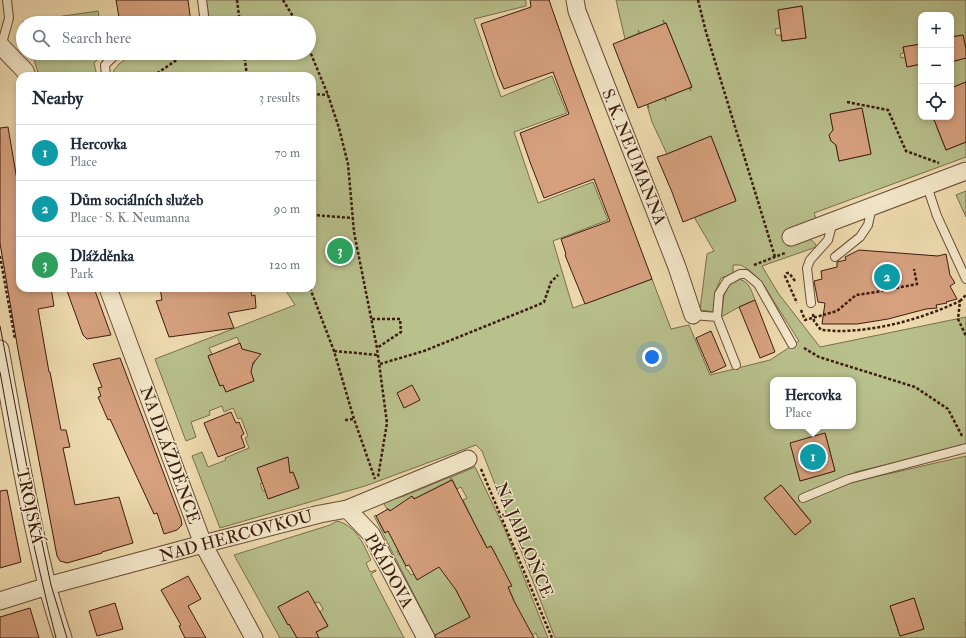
<!DOCTYPE html>
<html lang="en">
<head>
<meta charset="utf-8">
<style>
	:root { --surface:#fff; --page:#f6f6f7; --text:#1f2937; --muted:#747a83; --line:#e0e1e3; --accent:#8f2418 }
	body { margin:0; font-family:"IM FELL Double Pica",serif; background:var(--page); color:var(--text) }
	.controls { position:absolute; right:12px; top:12px; display:grid; overflow:hidden; border-radius:8px; box-shadow:0 2px 6px #0003 }
	.controls button { width:36px; height:36px; display:grid; place-items:center; padding:0; border:0; border-bottom:1px solid var(--line); background:var(--surface); color:var(--text); font:20px sans-serif }
	.you { position:absolute; left:652px; top:357px; width:14px; height:14px; margin:-10px; border:3px solid #fff; border-radius:50%; background:#1a73e8; box-shadow:0 0 0 6px #1a73e833 }
	.badge { display:grid; place-items:center; width:26px; height:26px; border-radius:50%; background:var(--accent); color:#fff; font-size:13px; font-weight:700 }
	.pin { position:absolute; translate:-50% -50%; border:2px solid #fff; box-shadow:0 1px 4px #0006 }
	.popup { position:absolute; left:770px; top:377px; width:86px; height:52px; box-sizing:border-box; display:grid; place-content:center; border-radius:8px; background:var(--surface); filter:drop-shadow(0 1px 3px #0005); font-size:13px; white-space:nowrap; color:var(--muted) }
	.popup b { font-size:15px; color:var(--text) }
	.popup::after { content:''; position:absolute; left:50%; top:100%; margin-left:-8px; border:8px solid transparent; border-top-color:var(--surface) }
	.list { margin:0; padding:0; list-style:none }
	h2 { display:flex; justify-content:space-between; align-items:center; height:52px; margin:0; padding:0 16px; font-size:17px }
	h2 small { font-size:13px; font-weight:400; color:var(--muted) }
	.list li { display:grid; grid-template-columns:26px 1fr auto; gap:12px; align-items:center; box-sizing:border-box; height:56px; padding:0 16px; border-top:1px solid var(--line) }
	.list b { display:block; font-size:15px; white-space:nowrap }
	.list p { margin:0; font-size:13px; white-space:nowrap; color:var(--muted) }
	.list em { font-size:13px; font-style:normal; color:var(--muted) }
	.icon { flex:none; width:22px; height:22px; fill:none; stroke:currentColor; stroke-width:2; stroke-linecap:round; stroke-linejoin:round }
	.map { position:relative; flex:none; width:966px; height:638px; overflow:hidden }
	.search { position:absolute; background:var(--surface); box-shadow:0 2px 6px #0003; left:16px; top:16px; width:300px; height:44px; display:flex; align-items:center; gap:10px; box-sizing:border-box; padding:0 14px; border-radius:22px; color:var(--muted); font-size:15px }
	.panel { position:absolute; background:var(--surface); box-shadow:0 2px 6px #0003; left:16px; top:72px; width:300px; height:220px; border-radius:12px }
	.map>svg:first-child { display:block }
</style>
</head>
<body>
<div class="map">
<svg width="966" height="638" viewBox="0 0 966 638">
	<rect width="100%" height="100%" fill="#eedbaf"/>
	<filter id="stains"><feTurbulence type="fractalNoise" baseFrequency=".005" numOctaves="4"/><feColorMatrix values="0 0 0 0 .2 0 0 0 0 .09 0 0 0 0 .02 0 0 0 .5 -.17"/></filter>
	<radialGradient id="worn" r=".72"><stop offset=".6" stop-color="#630" stop-opacity="0"/><stop offset="1" stop-color="#630" stop-opacity=".3"/></radialGradient>
	<path fill="#b8c08c" stroke="#7a6e4d" fill-rule="evenodd" d="M206,0h320v6l-52,13 27,78 51,-21 15,37 -53,19 24,71 55,-21 15,38 -55,21 20,67 79,-29 19,50 18,-4 21,50 60,-15 29,-19 -38,-60 -12,-11 -8,-5h-8v9l-12,4 -5,12 -2,22 -14,-2 7,-56 7,-3 -20,-34 42,-17 -25,-64 -44,18 -15,-32 -5,-17h1l1,3 -1,-4 16,-6 2,3 -1,-3 24,-10 2,3 -1,-3 2,-1 -26,-64h-1l-2,-3 1,4 -24,9 -2,-3 1,3 -14,6 -9,-39h350v52l-3,-17 -12,2v-22h-30v29l-18,3 1,6 -4,1 1,4 4,-1 2,10 14,-3v53h12l1,4 4,-2 -1,9 9,22 20,-8v15l-152,56 2,5 -28,11 6,15c9,-3 16,-9 22,1v2l-54,19 16,27 42,54 146,-30v129l-111,26 2,9 109,-25v166l-1,1 1,4v11h-411l-73,-187 -6,-6 -111,41 -145,42 -28,-72 10,-4 6,15 18,-7 -1,-2 24,-10 -4,-10 3,-2 -7,-18 -3,1 -5,-11 -9,4 -2,-6 -13,5 1,4 -19,7 5,15 -10,4 -31,-82 140,-54 -11,-17h28v-212h-200l2,-6 5,-6 8,-6 36,-5h146v-30h-99zM802,6l4,32 -24,3 -1,-6h-5l-1,-6 5,-1 -2,-18zM862,108l9,46 -32,7 -4,-19 -2,1 -2,-2 -2,-6 5,-3 -4,-18zM237,337l6,14 4,-1 10,8 -4,7 -4,2 5,14 -28,11 -3,-7 -3,1 -12,-30 4,-2 -3,-6zM773,380h80v46h-80zM825,433l10,38 -35,10zM288,457v1l-3,1 5,14 3,-1 6,15 -30,12 -4,-9 -2,1 -3,-7 3,-1 -6,-15zM781,485l30,36 -16,14 -31,-37zM914,598l10,31 -24,7 -10,-30z
		M98,11l2,12h-77v1l-1,-2z
		M32,53h72v1l-10,9 3,13h-58z
		M966,58v24l-15,6v-26z
		M966,191v26l-10,-22z
		M737,279c12,1 14,11 18,21l-16,7 -18,10 3,-22 5,-10z
		M475,467l30,63 43,108h-10l-2,-5 -4,2 -19,-34 1,-1 -6,-13 3,-1 -18,-27 4,-2 -6,-11 -4,2 -6,-13h-1l-17,-35 4,-2 -6,-11 -4,2 -6,-12z
		M450,477l1,3 -37,19 -2,-3 -1,1 7,12 -21,43 2,3h1l6,11 -1,1 2,3h1l3,5 3,-1 3,6 24,-19 29,56 -34,21 -62,-122 2,-1 8,17 13,-7 -8,-16h-2l-4,-7 21,-6z
		M337,521c20,5 26,23 34,39l-5,3 4,9 6,-2v1l-5,3 33,64h-93l6,-3 -1,-3 12,-6 -8,-14 3,-3 -4,-7 -4,1 -7,-11 -12,6v-1l-18,10 10,18 1,-1 8,14h-17l-46,-83 96,-30z"/>
	<path fill="#d7a17f" stroke="#3d1b0e" d="M116,0h72l3,23h-71z
		M530,0h19l23,66 80,213 -67,25 -20,-49 1,-1 -5,-15 49,-18 -16,-42 -50,19 -14,-36 -10,-29 49,-19 -16,-42 -49,17 -6,-14 -17,-51 50,-17z
		M802,6l4,32 -24,3 -4,-31z
		M666,23l26,64 -54,21 -25,-64z
		M963,35l3,14v9l-15,4v-25z
		M921,44v20l-14,3 -4,-20z
		M966,82v60l-20,8 -13,-33h18v-29z
		M862,108l9,46 -32,7 -3,-16 -5,-4 -2,-6 4,-5 -3,-16z
		M8,127l9,53 3,-1v109h31l3,18 -16,3 11,63h1l11,58h5l4,17 -7,1 12,57 44,-8 14,46 -31,9v1l-35,10 -7,-2 -3,-5 -39,-206 -18,-107v-115z
		M711,136l25,65 -53,21 -11,-30 -15,-35 10,-3z
		M859,250l79,6 8,-2 4,21 5,8 -5,3 7,13 -11,3 1,1 -11,2 1,3 -11,1 -38,10 -31,5h-35l3,-21 -7,-1 -4,-21 8,-2 -1,-8 16,-4v-5l9,-2 -1,-3z
		M66,288h28l17,47 -24,4 -4,-4z
		M160,288h90l2,8 3,-1 1,13 -28,5 6,15 -65,9 -13,-36 6,-1z
		M755,300l20,52 -15,6 -21,-51z
		M711,331l15,35 -15,7 -15,-35z
		M240,343l2,6 19,5 -8,9 -2,9 3,9 -28,11 -3,-7 -3,1 -12,-30z
		M120,358l61,161 1,6 -5,5 -13,4 -7,-21 -3,1 -44,-95 -2,1 -10,-23 3,-1 -3,-8 4,-1 -9,-23z
		M412,385l8,15 -16,8 -7,-15z
		M231,412l5,11 3,-1 5,12 -3,2 4,11 -27,10 -14,-34z
		M825,433l10,38 -35,10 -10,-38z
		M288,457l2,16 3,-1 6,16 -31,11 -11,-31z
		M452,480l35,68 4,-2 21,40 -4,1 6,14 20,37h-98l-1,-3 35,-18 -14,-27 -17,-23 -22,13 -8,-15 -3,1 -18,-35 -3,2 -9,-17 12,-7 2,2 22,-15 2,3z
		M781,485l30,37 -16,13 -31,-37z
		M7,490l14,72 -21,6v-77z
		M188,576l13,23 -13,7 18,32h-21l-6,-12 2,-1 -20,-35z
		M308,591l20,35 -12,6 3,6h-22l-8,-14 -1,1 -10,-18z
		M914,598l10,31 -24,7 -10,-30z
		M115,603l8,26 -26,7 -8,-25z
		M30,608l9,30h-39v-21z"/>
	<g fill="none" stroke-linecap="round" stroke-linejoin="round">
		<defs>
			<path id="service" d="M202,0l3,23
				M1,47l8,-29 -2,-18
				M106,76l-1,-11 12,-12h2
				M927,186l10,30 29,63
				M835,257l25,-20 8,-12 4,-18
				M811,303l-4,-35 3,-8 18,-20 5,-19
				M693,315l24,2 19,48
				M717,317l2,-23 8,-13 13,-7h6l12,10 34,60
				M803,498l46,-19 117,-31"/>
			<path id="minor" d="M575,0l2,11 100,256 16,48
				M0,45l25,26 2,5
				M791,237l175,-66
				M108,288l95,256 51,94
				M0,349c14,79 28,158 47,236 5,18 10,35 16,53
				M347,509l24,25 55,104
				M0,601l51,-16 152,-41 117,-30 27,-5 121,-50"/>
		</defs>
		<use href="#service" stroke="#694b36" stroke-width="10"/>
		<use href="#minor" stroke="#694b36" stroke-width="19"/>
		<path stroke="#3d1b0e" stroke-width="2.5" stroke-dasharray="3 2" stroke-linecap="butt" d="M237,0l3,23
			M283,0l14,23
			M698,0l8,32 69,225
			M309,49l19,46 11,33 9,36 6,68 23,116 10,75 -9,54
			M244,53l3,23
			M153,76l34,-23
			M312,94l16,1
			M847,102l41,8 18,41 33,12
			M312,215l41,3
			M0,256l15,83
			M754,265l31,-12
			M795,281l-6,-8h-2l-2,3 12,27
			M310,288l24,63 20,68 21,60
			M960,301l6,-6
			M813,314l1,7 7,9c6,0 12,1 18,1 40,0 85,-13 121,-30l-2,18 8,17
			M823,315l14,-4 19,-16 20,-3 41,-8 -3,-15
			M372,319h28l1,13 -24,16
			M804,348l15,9 96,30 33,22 14,27
			M334,351l44,4
			M380,364l44,-13 109,-44 11,-5 7,-20 7,-7
			M345,420l9,-1
			M481,469l71,169"/>
		<use href="#service" stroke="#f4e8cb" stroke-width="8"/>
		<use href="#minor" stroke="#f4e8cb" stroke-width="17"/>
		<path stroke="#3d1b0e" stroke-width="1" d="M0,326l35,183 16,76 16,53
			M0,372c16,89 33,178 56,266"/>
		<path stroke="#3d1b0e" stroke-width="2.5" stroke-dasharray="3 2" stroke-linecap="butt" d="M801,310l4,10 18,-5"/>
	</g>
	<g text-anchor="middle" dominant-baseline="central" stroke-width="3" stroke-linejoin="round" paint-order="stroke">
		<g font-size="17" fill="#3d1b0e" stroke="#f4e8cb">
			<text transform="translate(634 157) rotate(68)">S. K. NEUMANNA</text>
			<text transform="translate(170 455) rotate(70)">NA DLÁŽDĚNCE</text>
			<text transform="translate(30 506) rotate(78)">TROJSKÁ</text>
			<text transform="translate(236 536) rotate(-15)">NAD HERCOVKOU</text>
			<text transform="translate(524 540) rotate(67)">NA JABLOŇCE</text>
			<text transform="translate(389 571) rotate(61)">PŘÁDOVA</text>
		</g>
	</g>
	<rect width="100%" height="100%" filter="url(#stains)"/>
	<rect width="100%" height="100%" fill="url(#worn)"/>
</svg>
<div class="controls">
<button>+</button>
<button>−</button>
<button><svg class="icon" aria-label="locate" viewBox="0 0 24 24"><circle cx="12" cy="12" r="6"/><path d="M12 2v4M12 18v4M2 12h4M18 12h4"/></svg></button>
</div>
<div class="you"></div>
<div class="pin badge" style="left:813px;top:457px;background:#0f9aa8">1</div>
<div class="popup"><b>Hercovka</b>Place</div>
<div class="pin badge" style="left:887px;top:277px;background:#0f9aa8">2</div>
<div class="pin badge" style="left:340px;top:251px;background:#2e9e5b">3</div>
<div class="search"><svg class="icon" aria-label="search" viewBox="0 0 24 24"><circle cx="10" cy="10" r="6"/><path d="M15 15l6 6"/></svg>Search here</div>
<section class="panel">
<h2>Nearby<small>3 results</small></h2>
<ul class="list">
<li><span class="badge" style="background:#0f9aa8">1</span><div><b>Hercovka</b><p>Place</p></div><em>70 m</em></li>
<li><span class="badge" style="background:#0f9aa8">2</span><div><b>Dům sociálních služeb</b><p>Place · S. K. Neumanna</p></div><em>90 m</em></li>
<li><span class="badge" style="background:#2e9e5b">3</span><div><b>Dlážděnka</b><p>Park</p></div><em>120 m</em></li>
</ul>
</section>
</div>
</body>
</html>
